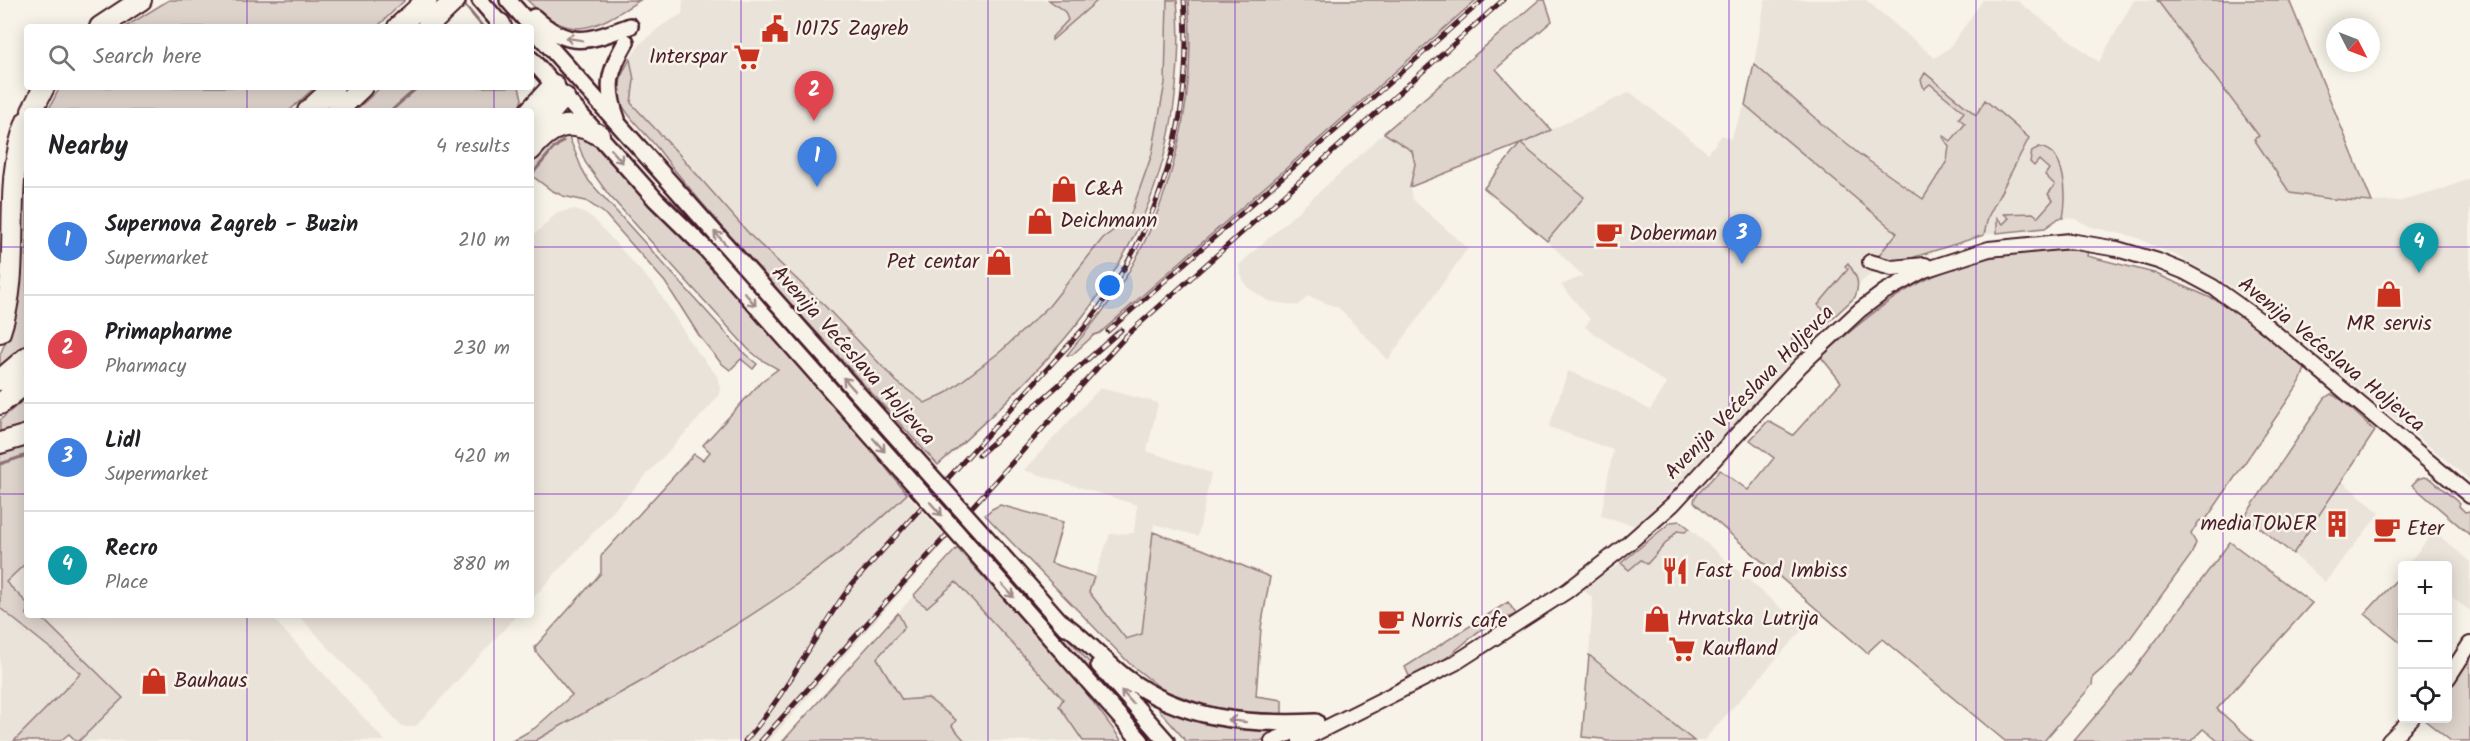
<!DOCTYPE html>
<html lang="en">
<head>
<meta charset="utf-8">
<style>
	:root { --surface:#fff; --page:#f2f2f2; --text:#202124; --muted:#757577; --line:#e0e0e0; --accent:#0b8043 }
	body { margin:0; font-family:Kalam,sans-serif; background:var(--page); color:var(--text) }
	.controls { position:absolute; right:18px; bottom:18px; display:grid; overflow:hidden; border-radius:6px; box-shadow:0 3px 15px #0003 }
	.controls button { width:54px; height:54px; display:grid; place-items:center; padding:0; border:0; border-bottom:2px solid var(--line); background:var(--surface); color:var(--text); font:30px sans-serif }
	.compass { position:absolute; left:2326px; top:18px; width:54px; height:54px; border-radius:50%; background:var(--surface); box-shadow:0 3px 15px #0003; rotate:132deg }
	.you { position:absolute; left:1110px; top:286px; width:21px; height:21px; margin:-15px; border:4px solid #fff; border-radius:50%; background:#1a73e8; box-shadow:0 0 0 9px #1a73e833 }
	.badge { display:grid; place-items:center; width:39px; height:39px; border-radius:50%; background:var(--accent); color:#fff; font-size:20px; font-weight:700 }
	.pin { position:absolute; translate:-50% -50px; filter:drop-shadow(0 2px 3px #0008) }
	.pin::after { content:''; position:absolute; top:32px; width:21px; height:18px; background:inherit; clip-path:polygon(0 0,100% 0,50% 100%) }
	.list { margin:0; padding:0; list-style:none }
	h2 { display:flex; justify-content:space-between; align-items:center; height:78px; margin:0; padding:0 24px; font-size:26px }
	h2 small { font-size:20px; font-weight:400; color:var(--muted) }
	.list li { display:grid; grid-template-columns:39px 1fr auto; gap:18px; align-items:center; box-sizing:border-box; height:108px; padding:0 24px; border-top:2px solid var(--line) }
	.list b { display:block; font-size:22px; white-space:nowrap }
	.list p { margin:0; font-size:20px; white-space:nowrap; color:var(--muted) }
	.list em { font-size:20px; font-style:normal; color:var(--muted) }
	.icon { flex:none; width:33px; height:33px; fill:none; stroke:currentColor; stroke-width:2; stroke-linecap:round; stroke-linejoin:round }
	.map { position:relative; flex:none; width:2470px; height:741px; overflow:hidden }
	.search { position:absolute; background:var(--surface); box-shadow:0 3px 15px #0003; left:24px; top:24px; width:510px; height:66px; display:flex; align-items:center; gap:15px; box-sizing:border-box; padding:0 21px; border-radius:6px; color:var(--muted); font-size:22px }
	.panel { position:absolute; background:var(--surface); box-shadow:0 3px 15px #0003; left:24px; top:108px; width:510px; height:510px; border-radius:6px }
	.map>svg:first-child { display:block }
</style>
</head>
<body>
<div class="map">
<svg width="2470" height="741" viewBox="0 0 2470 741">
	<rect width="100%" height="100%" fill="#f7f3e8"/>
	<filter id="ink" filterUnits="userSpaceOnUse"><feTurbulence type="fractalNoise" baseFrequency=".0167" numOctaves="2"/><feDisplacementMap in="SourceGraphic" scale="12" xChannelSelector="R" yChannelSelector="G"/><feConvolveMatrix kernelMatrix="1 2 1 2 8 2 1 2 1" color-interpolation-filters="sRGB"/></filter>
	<g filter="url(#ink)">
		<path fill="#eae3da" d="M683,0h484l-2,83 -13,71 -23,65 -26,19 -54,68 -48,45 -55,42 -21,11 -28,-22 -72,-76 -73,-69 -75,-85 -47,-49 4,-23 -4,-21 10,-15 21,-18 21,-12z
			M1765,0h101l69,58 15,-11 33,-47h33l83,62 35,-62h23l102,137 -4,2 117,63 29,-1 40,-11 29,-12v302l-211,-174 -24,-17 -56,-32 -44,-20 -44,-10 -16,-8 -14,-2 -16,11 -61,7 4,-18 -2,-117 -63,99 -64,-45 -35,-28 -70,-62z
			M1630,92l78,61 14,-18 8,4 15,-34 153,128 -12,28 -28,24 -5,15 -45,41 -10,14 -85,94 -77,77 -35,-10 12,-66 -64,-23 19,-56 50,21 32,18 17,-26 -82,-57 5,-8 -29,-34 22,-9 -36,-35 37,-44 -63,-53z
			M1384,133l28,18 3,13 -5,23 2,12 56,49 -80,112 -49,-52 -31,-12 -10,10 -30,-5 -21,-14 -7,-14 -1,-8z
			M574,209l18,8 65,72 36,57 24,30 3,12 -1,6 -8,11 -180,195v-362l26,-25z
			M1100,388l58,15 -11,48 64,22 -13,63 -44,-12 -12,110 -16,5 -37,-47 21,-58 24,-1 3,-28 -113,-35z
			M2343,482l37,31 -55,69 -32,-28z
			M907,494l41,45 -179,202h-234l130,-73 108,-69 65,-47 49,-38z
			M1689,528l115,100 -101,113h-9l-105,-86 4,-56 -10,-10 38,-26 8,7 12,-10 6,4 31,-33 7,1z
			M2434,531l36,31v49l-22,-17v-28l-37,-1 -2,-2z
			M27,562v41l-21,-21z
			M956,582l107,117 -4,8 24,34h-118l-13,-15 4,-6 -54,-20 -25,-42 28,-31 -7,-14 16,-18 3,5 11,7z
			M0,608l81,65 -67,68h-14z
			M39,615h231l115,126h-306l44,-43z
			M298,615h219l-101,111 -9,1 -5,-1z"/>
		<path fill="#ded4cc" stroke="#947a7c" stroke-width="1.5" d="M169,0h236l-28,27h-252z
			M527,0h113c-48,30 -68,44 -113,0z
			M1049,0h49l-46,40v-3l16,-17 -3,-8z
			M1167,0h10c3,29 2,58 -1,86 -15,170 -119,271 -238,379 -55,-59 -109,-119 -163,-179 -38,-43 -78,-86 -113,-132 -15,-21 -37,-37 -46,-62l5,-1c-3,-12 3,-21 9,-32l4,21 -3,23 46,49 75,85 73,69 72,76 28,21 21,-10 55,-42 48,-45 54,-68 26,-19 23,-65 13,-71z
			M1188,0h288l-376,333 -6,2 -22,20h-5c14,-18 30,-35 43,-54 60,-86 88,-198 78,-301z
			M1539,0h6l7,21 -56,48 55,61 -30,14 63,53 -37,44 -63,-53 36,-44 -110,43 5,-23 -3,-13 -28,-18z
			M2157,0h132l83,202 -41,-3 -41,-6 -36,-54 5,-3z
			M1754,64l70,62 35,28 64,45 24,-38 2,-15 -6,-9 1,-1 7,5 14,-17 -6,-6 5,-6 -34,-28 -6,5 -3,-9 4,-7 51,42 9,-15 44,38 -41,79 -4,18 -82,26 -13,1 -11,-6 19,-23 -152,-128z
			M60,87h255l-26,24h-241z
			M381,87h138l3,12 -4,12h-163z
			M586,110l72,79 41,36 211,235 -4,2 -12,-12 -2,1 -307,-340z
			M565,135l4,2 13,32 7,12 156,173 12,10 -4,5 -12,-10 -11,11 -9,-7 -21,-26 -35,-55 -61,-69 -18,-12 -23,-5 -12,-6 -20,-15c0,-27 12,-28 34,-40z
			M578,135l28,19 85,89 175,200 41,51c-71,69 -157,124 -241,173 -43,26 -88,48 -131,74h-23l23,-13 37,-33 -36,-43 -1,-5 66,-74v-17l93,-102 9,6 7,-8 -7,-7 59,-64 16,-12 -18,-10 -12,-10 -140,-155 -23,-32 -8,-21z
			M27,141v202l-27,23v-11l12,-29 5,-21 2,-110z
			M2039,147c28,4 28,51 24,71h-4l-14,10 -48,5v-15l6,6 6,-6 -5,-4 29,-1 5,4 15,-17 -5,-6 7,-9 -10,-10 4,-6 -10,-9 -5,6 -4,-4 2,-11z
			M2057,250h31l-1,6 67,17 73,32 79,61 -6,16 -93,136 -8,3 -8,13 5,9 -5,12 -73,100 -25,22 -1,8 -48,56h-39l-123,-102 -15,14 -173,-151 1,-5 25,-27 28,20 26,-32 -24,-18 18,-19 25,14 48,-53 -20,-25c53,-48 100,-86 172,-100 21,-4 43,-5 64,-7z
			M1848,263c8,12 13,19 7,34l-47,44 -10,15 -5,-4 -1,-14 6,5 27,-32 -7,-6 30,-36 -3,-3z
			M2331,394l11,6 33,31 -82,123 -48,-38 80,-118z
			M27,397v30l-27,7v-14z
			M27,441v121l-21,20 21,21v12h12l84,83 -44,43h-3l-7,-7 -9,7h-46l67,-68 -81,-65v-160z
			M2424,477l7,2 29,25 -1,2 6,6 5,-1v24l-58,-50 6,-6z
			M1000,505l63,17 -12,41 43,14 -5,15 37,47 16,-5 11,-102 49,17 68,28 -9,51 -5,68 26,4v15l-52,-3 -17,-4 -50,-18 -34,-27 -144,-148 7,-6z
			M1680,521l9,7 -4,4 -8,-1 -30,33 -6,-4 -12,10 -8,-7 50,-41z
			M982,541l177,200h-5l-24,-27 -26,-24 -115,-130v-3l-11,-13z
			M2230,542l82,61 -95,106 36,32h-35l-15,-12 -12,12h-117l56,-66z
			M957,548l122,135 43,58h-39l-24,-35 4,-7 -107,-117 -29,25 -10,-7 -3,-5z
			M2397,579l5,4v61l-37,-30z
			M1508,602l8,12c-10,5 -21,7 -31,13 -21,13 -51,49 -76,49l-4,-9z
			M898,613l7,14 -28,31 25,42 26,-2 28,22 -4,6 13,15h-182z
			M1589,655l105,86h-88l-3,-2 -21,-2z
			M2470,659v82h-19l-28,-22 25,-1v-28z
			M1163,704l126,25 -29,12h-74l-27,-31z"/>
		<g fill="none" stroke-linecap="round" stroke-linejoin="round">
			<path stroke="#8e7275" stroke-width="3" d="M463,3l20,24
				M391,111l27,-24
				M533,173l20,-24 10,-8
				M0,464l27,-9"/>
			<defs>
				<path id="tertiary" d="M1870,262l22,6 33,-3
					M2448,678l22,-34
					M1272,741l42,-18
					M1300,741l155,-78 112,-72 62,-48 44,-39 127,-138 60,-56 24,-18 40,-22 65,-21 81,-8 47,8 41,12 27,11 28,15 49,35 208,174
					M2389,741l23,-23"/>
				<path id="secondary" d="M480,0l23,27
					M508,0l408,459
					M534,17c35,33 55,24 96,9
					M531,59l125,141 50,49 196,222
					M617,119c-12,-32 -8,-48 9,-77
					M984,535l81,92
					M970,547l171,194
					M1060,621c24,16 42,38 65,56 57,43 123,48 191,45
					M1099,665l67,76"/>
				<path id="motorway" d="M500,24l1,3
					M100,27l41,-27
					M398,27l29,-27
					M427,27l28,-27
					M32,111l12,-24
					M308,111l26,-24
					M337,111l25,-24
					M530,111l24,-26
					M531,134l33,-37
					M531,150c20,-25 39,-32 68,-15
					M0,332c24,-69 0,-145 27,-211
					M0,380l27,-23
					M0,404l27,-22
					M0,443l27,-8"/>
			</defs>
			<use href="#tertiary" stroke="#4a1f2b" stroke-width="18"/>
			<use href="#secondary" stroke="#4a1f2b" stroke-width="20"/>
			<use href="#motorway" stroke="#4a1f2b" stroke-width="24"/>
			<use href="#tertiary" stroke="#f7f3e8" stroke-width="14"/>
			<use href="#secondary" stroke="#f7f3e8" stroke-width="15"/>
			<use href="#motorway" stroke="#f7f3e8" stroke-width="20"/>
			<defs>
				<path id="rail" d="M1108,331l375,-331
					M979,455l142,-125
					M745,741c43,-48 69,-107 108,-158l232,-256c74,-97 110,-204 99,-327
					M761,741l366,-406 376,-335"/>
			</defs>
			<use href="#rail" stroke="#4a1f2b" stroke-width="5"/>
			<use href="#rail" stroke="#f7f3e8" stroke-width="3" stroke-dasharray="9" stroke-linecap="butt"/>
			<defs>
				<path id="secondary-bridge" d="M916,459l68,76
					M902,471l68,76"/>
			</defs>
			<use href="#secondary-bridge" stroke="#4a1f2b" stroke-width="20" stroke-linecap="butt"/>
			<use href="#secondary-bridge" stroke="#f7f3e8" stroke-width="15"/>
		</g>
		<defs><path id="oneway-shaft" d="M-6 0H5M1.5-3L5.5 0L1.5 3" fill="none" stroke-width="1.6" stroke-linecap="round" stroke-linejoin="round" transform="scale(1.5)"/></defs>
		<g stroke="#a0898a">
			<use href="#oneway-shaft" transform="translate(574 39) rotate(-171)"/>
			<use href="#oneway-shaft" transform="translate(617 156) rotate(49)"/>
			<use href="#oneway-shaft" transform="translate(720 238) rotate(-132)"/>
			<use href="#oneway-shaft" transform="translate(750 299) rotate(49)"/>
			<use href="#oneway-shaft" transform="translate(849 384) rotate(-132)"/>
			<use href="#oneway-shaft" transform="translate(879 445) rotate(49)"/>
			<use href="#oneway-shaft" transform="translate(936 509) rotate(48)"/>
			<use href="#oneway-shaft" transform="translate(1008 591) rotate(48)"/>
			<use href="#oneway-shaft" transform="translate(1127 697) rotate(-132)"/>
			<use href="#oneway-shaft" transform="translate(1237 721) rotate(-173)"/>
		</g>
	</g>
	<path fill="none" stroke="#7b2cbf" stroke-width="1.5" stroke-opacity="0.55" d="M247,0v27M494,0v27M741,0v741M988,0v741M1235,0v741M1482,0v741M1729,0v741M1976,0v741M2223,0v741M247,87v24M494,87v24M0,247h27M531,247h1939M0,494h27M531,494h1939M247,615v126M494,615v126"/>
	<defs>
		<symbol id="civic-bare" viewBox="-9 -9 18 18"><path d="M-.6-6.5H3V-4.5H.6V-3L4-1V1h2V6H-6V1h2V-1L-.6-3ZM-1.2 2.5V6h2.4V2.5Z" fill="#c8321e" stroke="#f7f3e8" stroke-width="2.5" paint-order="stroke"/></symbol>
		<symbol id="supermarket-bare" viewBox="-9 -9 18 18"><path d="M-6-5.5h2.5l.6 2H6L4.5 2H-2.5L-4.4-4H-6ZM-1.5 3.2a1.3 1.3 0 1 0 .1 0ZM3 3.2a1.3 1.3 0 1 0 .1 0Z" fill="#c8321e" stroke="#f7f3e8" stroke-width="2.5" paint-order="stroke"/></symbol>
		<symbol id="shop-bare" viewBox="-9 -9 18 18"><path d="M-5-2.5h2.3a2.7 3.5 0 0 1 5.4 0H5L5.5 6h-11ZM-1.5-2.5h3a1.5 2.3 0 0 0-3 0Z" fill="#c8321e" stroke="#f7f3e8" stroke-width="2.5" paint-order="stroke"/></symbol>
		<symbol id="cafe-bare" viewBox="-9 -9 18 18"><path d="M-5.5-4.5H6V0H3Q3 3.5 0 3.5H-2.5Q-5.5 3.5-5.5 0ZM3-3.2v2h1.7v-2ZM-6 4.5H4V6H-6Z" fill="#c8321e" stroke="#f7f3e8" stroke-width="2.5" paint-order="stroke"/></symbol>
		<symbol id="building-bare" viewBox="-9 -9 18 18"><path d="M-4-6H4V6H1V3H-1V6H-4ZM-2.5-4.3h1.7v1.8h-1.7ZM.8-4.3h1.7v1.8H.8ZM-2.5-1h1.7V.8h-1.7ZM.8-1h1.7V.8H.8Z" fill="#c8321e" stroke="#f7f3e8" stroke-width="2.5" paint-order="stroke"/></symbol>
		<symbol id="restaurant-bare" viewBox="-9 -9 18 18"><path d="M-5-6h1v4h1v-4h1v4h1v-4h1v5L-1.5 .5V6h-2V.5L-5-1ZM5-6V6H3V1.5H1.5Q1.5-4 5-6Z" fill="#c8321e" stroke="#f7f3e8" stroke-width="2.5" paint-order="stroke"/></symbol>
	</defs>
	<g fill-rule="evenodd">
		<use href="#civic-bare" x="756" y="10" width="38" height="38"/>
		<use href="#supermarket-bare" x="728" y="38" width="38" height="38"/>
		<use href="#shop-bare" x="1045" y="170" width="38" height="38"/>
		<use href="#shop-bare" x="1021" y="202" width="38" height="38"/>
		<use href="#cafe-bare" x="1590" y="215" width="38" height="38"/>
		<use href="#shop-bare" x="980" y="243" width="38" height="38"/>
		<use href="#shop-bare" x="2370" y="275" width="38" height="38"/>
		<use href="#building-bare" x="2318" y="505" width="38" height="38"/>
		<use href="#cafe-bare" x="2368" y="510" width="38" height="38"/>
		<use href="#restaurant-bare" x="1656" y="552" width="38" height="38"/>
		<use href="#shop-bare" x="1638" y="600" width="38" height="38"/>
		<use href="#cafe-bare" x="1372" y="602" width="38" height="38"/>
		<use href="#supermarket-bare" x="1663" y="630" width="38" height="38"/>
		<use href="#shop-bare" x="135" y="662" width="38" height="38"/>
	</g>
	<g text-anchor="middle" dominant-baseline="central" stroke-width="5" stroke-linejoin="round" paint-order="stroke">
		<g font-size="21" fill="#4a1f2b" stroke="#f7f3e8" text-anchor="start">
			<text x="795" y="29">10175 Zagreb</text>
			<text x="727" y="57" text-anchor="end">Interspar</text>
			<text x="1084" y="189">C&amp;A</text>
			<text x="1060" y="221">Deichmann</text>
			<text x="1629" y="234">Doberman</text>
			<text x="979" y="262" text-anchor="end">Pet centar</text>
			<text x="2389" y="324" text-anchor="middle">MR servis</text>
			<text x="2317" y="524" text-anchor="end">mediaTOWER</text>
			<text x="2407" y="529">Eter</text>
			<text x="1695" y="571">Fast Food Imbiss</text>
			<text x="1677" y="619">Hrvatska Lutrija</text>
			<text x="1411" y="621">Norris cafe</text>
			<text x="1702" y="649">Kaufland</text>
			<text x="174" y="681">Bauhaus</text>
		</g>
		<g font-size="21" fill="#4a1f2b" stroke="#f7f3e8">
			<text transform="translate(2331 355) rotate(39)">Avenija Većeslava Holjevca</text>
			<text transform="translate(853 356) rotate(48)">Avenija Većeslava Holjevca</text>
			<text transform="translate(1750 393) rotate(-46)">Avenija Većeslava Holjevca</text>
		</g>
	</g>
</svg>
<div class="controls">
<button>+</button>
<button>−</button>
<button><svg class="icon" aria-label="locate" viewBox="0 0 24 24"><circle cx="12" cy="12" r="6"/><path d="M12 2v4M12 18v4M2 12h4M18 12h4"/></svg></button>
</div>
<svg class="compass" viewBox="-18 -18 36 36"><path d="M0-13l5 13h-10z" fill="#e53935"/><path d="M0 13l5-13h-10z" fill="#757577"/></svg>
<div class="you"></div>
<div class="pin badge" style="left:817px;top:187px;background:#3f7fe0">1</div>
<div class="pin badge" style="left:814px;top:121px;background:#e0444e">2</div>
<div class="pin badge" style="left:1742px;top:264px;background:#3f7fe0">3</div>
<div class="pin badge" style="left:2419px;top:273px;background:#0f9aa8">4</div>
<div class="search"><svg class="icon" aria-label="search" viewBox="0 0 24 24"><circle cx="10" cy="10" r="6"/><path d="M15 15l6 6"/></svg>Search here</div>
<section class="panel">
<h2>Nearby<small>4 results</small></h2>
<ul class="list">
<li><span class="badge" style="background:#3f7fe0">1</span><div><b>Supernova Zagreb - Buzin</b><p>Supermarket</p></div><em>210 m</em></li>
<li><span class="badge" style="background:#e0444e">2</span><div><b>Primapharme</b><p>Pharmacy</p></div><em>230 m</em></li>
<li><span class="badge" style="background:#3f7fe0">3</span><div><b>Lidl</b><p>Supermarket</p></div><em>420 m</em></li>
<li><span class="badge" style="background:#0f9aa8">4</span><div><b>Recro</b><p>Place</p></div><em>880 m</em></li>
</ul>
</section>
</div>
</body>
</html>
